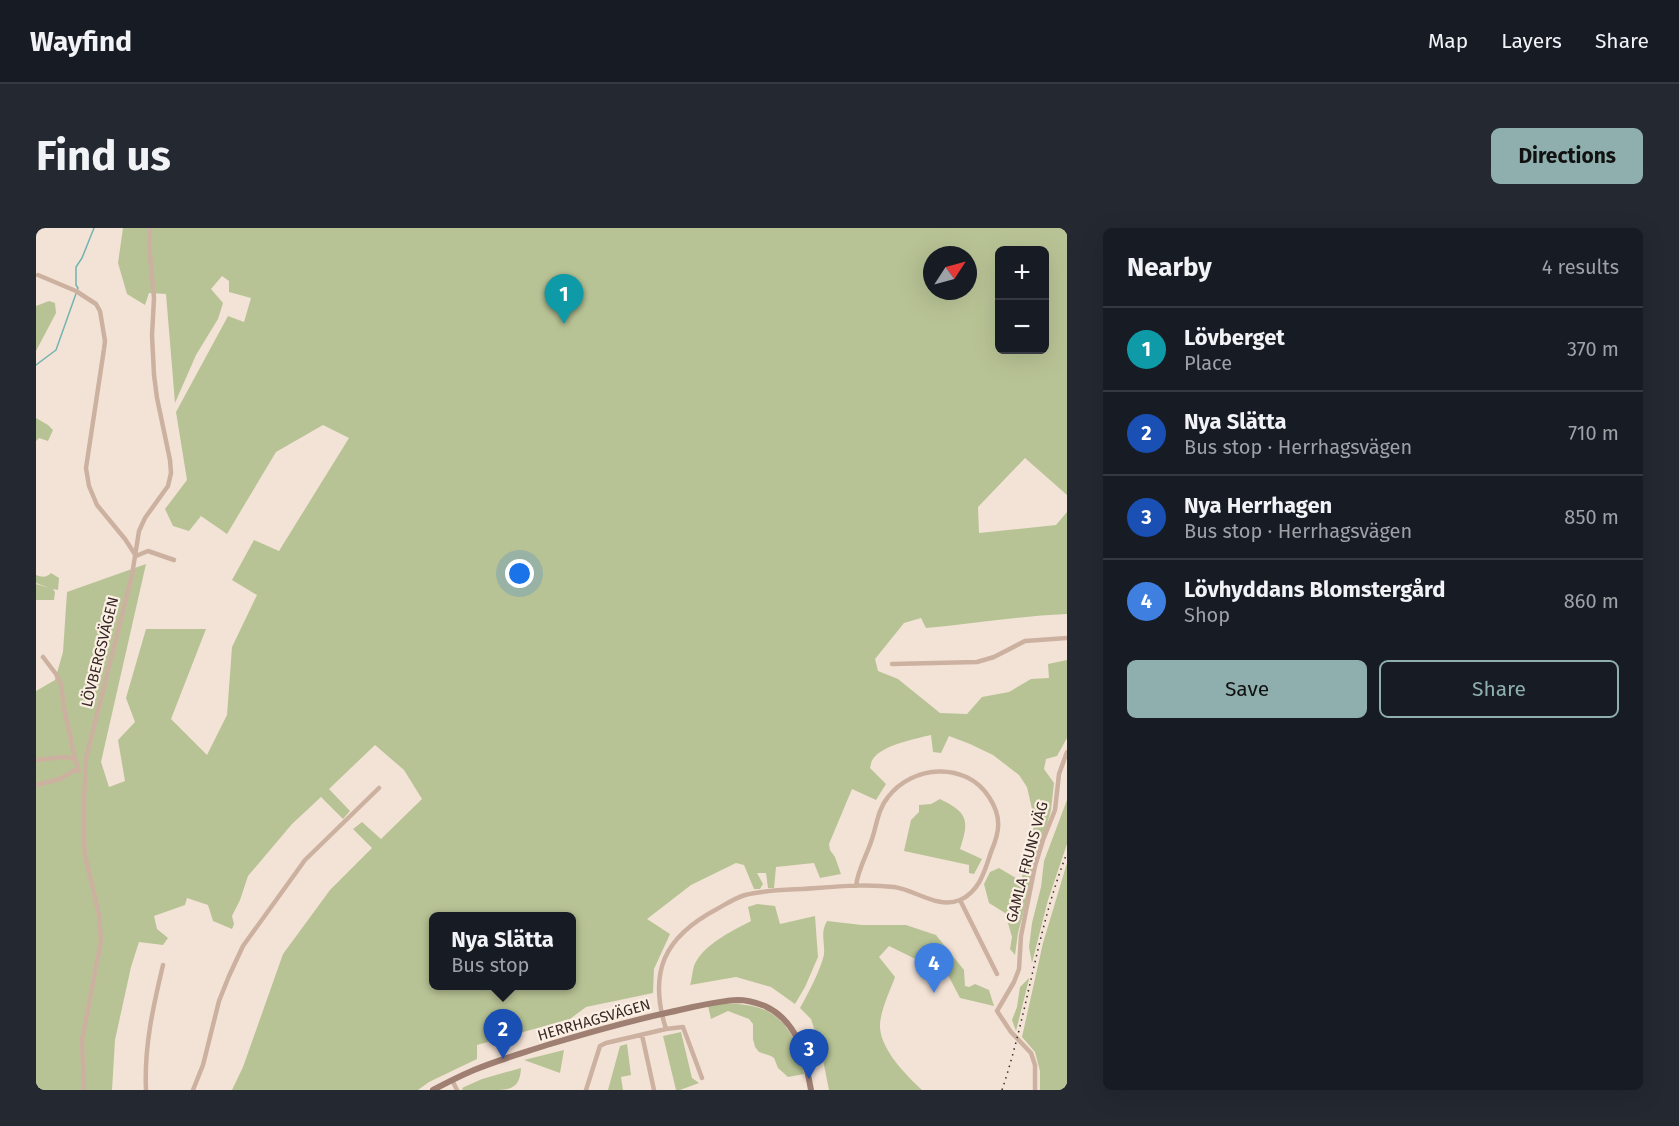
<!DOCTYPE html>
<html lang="en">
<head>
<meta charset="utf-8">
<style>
	:root { --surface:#171b24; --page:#242831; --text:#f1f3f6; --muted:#9ea1a6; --line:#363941; --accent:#8fafaf }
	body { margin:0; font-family:"Fira Sans",sans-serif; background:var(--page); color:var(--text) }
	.controls { position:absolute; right:18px; top:18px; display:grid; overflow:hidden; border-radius:9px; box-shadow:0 6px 24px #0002 }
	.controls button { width:54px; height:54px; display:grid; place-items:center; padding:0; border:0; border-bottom:2px solid var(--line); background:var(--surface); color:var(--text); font:30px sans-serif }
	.compass { position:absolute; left:887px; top:18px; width:54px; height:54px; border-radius:50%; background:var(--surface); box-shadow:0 6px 24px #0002; rotate:54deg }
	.you { position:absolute; left:484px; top:346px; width:21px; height:21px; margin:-15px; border:4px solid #fff; border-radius:50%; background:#1a73e8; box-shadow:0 0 0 9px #1a73e833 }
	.badge { display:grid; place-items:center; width:39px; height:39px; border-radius:50%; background:var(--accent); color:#fff; font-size:20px; font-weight:700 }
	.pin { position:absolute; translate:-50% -50px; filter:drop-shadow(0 2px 3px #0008) }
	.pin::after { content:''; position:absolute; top:32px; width:21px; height:18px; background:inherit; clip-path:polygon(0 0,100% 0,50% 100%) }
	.popup { position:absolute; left:393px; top:684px; width:147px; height:78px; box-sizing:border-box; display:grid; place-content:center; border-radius:9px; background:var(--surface); filter:drop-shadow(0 2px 4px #0005); font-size:20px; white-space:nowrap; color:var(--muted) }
	.popup b { font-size:22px; color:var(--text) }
	.popup::after { content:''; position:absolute; left:50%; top:100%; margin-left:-12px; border:12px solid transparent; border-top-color:var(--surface) }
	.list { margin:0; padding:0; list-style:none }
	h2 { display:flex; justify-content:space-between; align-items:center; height:78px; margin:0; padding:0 24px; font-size:26px }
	h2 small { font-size:20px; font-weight:400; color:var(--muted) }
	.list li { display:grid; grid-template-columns:39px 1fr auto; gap:18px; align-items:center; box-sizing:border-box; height:84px; padding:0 24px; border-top:2px solid var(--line) }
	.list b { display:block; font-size:22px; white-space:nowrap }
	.list p { margin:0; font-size:20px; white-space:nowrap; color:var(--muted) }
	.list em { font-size:20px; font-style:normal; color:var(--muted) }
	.actions { display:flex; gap:12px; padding:18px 24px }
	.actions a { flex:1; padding:14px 0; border:2px solid var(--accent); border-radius:9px; text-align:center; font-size:21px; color:var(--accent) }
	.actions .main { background:var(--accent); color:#111 }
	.map { position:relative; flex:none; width:1031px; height:862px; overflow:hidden; border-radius:9px }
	header { display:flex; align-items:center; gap:36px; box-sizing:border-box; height:84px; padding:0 30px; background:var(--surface); border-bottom:2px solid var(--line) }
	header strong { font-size:28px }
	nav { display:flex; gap:33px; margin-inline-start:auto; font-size:21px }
	.intro { display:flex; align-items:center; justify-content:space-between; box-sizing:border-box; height:144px; padding:0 36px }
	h1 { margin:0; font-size:42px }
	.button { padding:15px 27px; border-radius:9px; background:var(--accent); color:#111; font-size:21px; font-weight:700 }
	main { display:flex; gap:36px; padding:0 36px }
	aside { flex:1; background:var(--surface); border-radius:9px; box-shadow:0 6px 24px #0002 }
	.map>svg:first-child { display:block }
</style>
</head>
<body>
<header>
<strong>Wayfind</strong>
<nav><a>Map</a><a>Layers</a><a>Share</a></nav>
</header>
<div class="intro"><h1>Find us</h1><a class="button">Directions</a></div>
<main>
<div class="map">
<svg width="1031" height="862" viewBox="0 0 1031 862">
	<rect width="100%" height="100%" fill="#f3e3d6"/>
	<path fill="#b8c395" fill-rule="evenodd" d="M87,0h944v267l-42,-37 -47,49 1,26 77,-8 11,-13v102c-47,2 -94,10 -141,14l-5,-10 -17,5 -29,36 3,12 20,8 42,34 27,1 15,-17 27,-5 22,-13 18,-1 -1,-14 19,-4v78l-10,18 -11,3 -2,10 10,14 -3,27 -33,123 -3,22 -5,-6 2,-12 -7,-24 -16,-10 -5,-19 6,-12 9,-4 22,13 14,-59 -8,-35 -8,-12 -26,-20 -23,-11 -21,-8 -8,17 -8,-1 -2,-17c-16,4 -49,10 -58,24 -2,2 -2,6 -3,9l16,16 -10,16 -24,-11 -23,55 1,6 5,7 6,17 -21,4 -6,-15 -38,4 -2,21h-6l-2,-15h-9l6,11 -3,5h-6l-10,-24 -8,-2 -45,22 -44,34 23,15 -16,35 -1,24 -67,14 -16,12 -93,26v14l-48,23 -11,8h-186l11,-23 40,-113 47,-64 42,-42 -19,-19 9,-7 19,17 41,-40 -18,-29 -29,-25 -46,44 21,22 -7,8 -22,-22 -29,27 -44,52 -8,24 -8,16 2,8 -2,5 -19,-8 -5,-16 -21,-7 -2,7 -31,11 3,13 11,9 -5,7 -24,-3 -8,25 -16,73 -3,50h-76v-399l19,-11 8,-28 4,-60 79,-28 -45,198 8,25 16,-6 -7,-41 17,-18 -9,-24 20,-69h60l-35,90 36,36 20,-40 5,-68 25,-52 -25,-15 22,-40 25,11 70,-113 -26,-13 -47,27 -49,82 -26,-18 -12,15 -16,-5 -8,-17 22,-29 -11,-68 52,-96 16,6 7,-24 -22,-6v-11l-7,-5 -11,13 12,14 -5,16 -22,36 -21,48 -9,-109 -17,-1 -4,12 -18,-11 -9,-31zM963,22h45v100h-45zM896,27h36v36h-36zM398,688h138v70h-138z
		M13,73l6,2 1,10 -20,38v-45z
		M0,190l12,7 5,5 -5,11 -9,-3 -3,3z
		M15,345l8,5 -1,12 -5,-1 2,3 -1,8h-18v-16l13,4 -13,-5v-8c6,2 10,3 15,-2z
		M904,571c29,14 29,22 20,50l22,10 -8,15 -5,-1v-8l-65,-14 7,-31 8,-8v-7l12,-1z
		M1031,572v44l-19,56 -16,63 -3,-16 3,-24 9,-36 3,-26z
		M1031,635v227h-27v-19l-5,-19 -13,-15 21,-94z
		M721,676l18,2 5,18 35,-8 3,41 -13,30 -10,17 -24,-17 -35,-10 -46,8c2,-6 2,-13 4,-19 8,-21 38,-35 57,-45l-3,-14z
		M791,693l35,4h44l30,10 28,35 1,16 4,1 6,-3 14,6 5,16 -34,-8 -12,-23 -59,-29 -10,11 16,20c-5,14 -16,36 -15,51 2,23 26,47 42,62h-93l-8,-40 -10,-31 -11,-11c7,-12 22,-41 24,-54 1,-13 -4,-21 3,-33z
		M993,750v1l-13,52 -4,-11 5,-13 3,-20z
		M681,776c10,0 19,-1 29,1 37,4 53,35 58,69l-16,3 -10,-9 -4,-10 -3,-2 -12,-4 -4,-5 -2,-8v-15l-4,-5 -21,-8 -17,8 -3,-13z
		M645,804l11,46 7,5 -19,7h-4l-13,-54z
		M591,816l4,31 -10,2 2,13h-15l12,-44z
		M528,822l-4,23 -36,-13z
		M485,840c-1,21 -11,22 -29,22 -10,0 -20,0 -29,0l-1,-2 20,-9z"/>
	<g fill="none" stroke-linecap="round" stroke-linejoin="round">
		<path stroke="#73b3b0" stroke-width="1.5" d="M0,137l20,-15 22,-62 -2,-3v-18l6,-9 12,-30"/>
		<path stroke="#ccb1a1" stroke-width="4.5" d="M2,47l38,16 20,13 4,7 5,30 -1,8 -18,119 3,18 8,19 28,34 11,17 12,-5 26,9
			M7,429l13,17 5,10 3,24 11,51 4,12
			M856,436l85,-2 17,-5 31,-16 42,-3
			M0,532l28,-3 11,2
			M0,557l24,-6 15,-9 4,1
			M924,672l37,74
			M630,801c-18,-57 -2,-92 51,-120 9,-5 18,-11 28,-14 23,-6 49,-5 72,-7 26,-2 52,-4 77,-1 22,3 43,22 66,13 20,-9 25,-30 31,-48 9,-21 11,-35 -2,-55 -23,-36 -77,-32 -101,0 -10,12 -11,27 -16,42 -5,16 -14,30 -16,47
			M606,807l12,55
			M416,852l5,10
			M48,862l-2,-50 19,-99 -2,-26 -14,-60 -1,-15v-39l2,-43 46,-183 7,-44 6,-13 23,-32 3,-13 -1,-13 -13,-62 -3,-23 -2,-40 2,-37 -5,-53 1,-17
			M110,862c-2,-43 7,-83 17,-125
			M157,862l10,-25 16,-64 10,-25 14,-30 62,-86 74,-72
			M550,862l14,-44 6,-3 60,-14 17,-2 19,51
			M999,862v-25l-4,-12 -20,-21 -14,-21 17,-29 5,-13 2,-33 14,-70 8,-26 12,-30 4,-36 8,-22"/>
		<path stroke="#a07f73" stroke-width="6" d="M397,862c13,-7 27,-14 41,-20 24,-10 49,-17 73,-25 40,-12 79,-23 119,-32 24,-5 48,-12 72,-13 9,0 19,3 27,6 34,16 40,51 46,84"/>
		<path stroke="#362925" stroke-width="1.5" stroke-dasharray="1.5 4.5" stroke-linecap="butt" d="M966,862c26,-78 35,-161 65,-237"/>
	</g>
	<g text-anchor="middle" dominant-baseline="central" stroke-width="4.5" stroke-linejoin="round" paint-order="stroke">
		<g font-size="15" fill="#362925" stroke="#fbeee3">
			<text transform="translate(64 424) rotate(-76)">LÖVBERGSVÄGEN</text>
			<text transform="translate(991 634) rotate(-75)">GAMLA FRUNS VÄG</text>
			<text transform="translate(558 792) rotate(-16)">HERRHAGSVÄGEN</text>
		</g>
	</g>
</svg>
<div class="controls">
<button>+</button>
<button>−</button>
</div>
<svg class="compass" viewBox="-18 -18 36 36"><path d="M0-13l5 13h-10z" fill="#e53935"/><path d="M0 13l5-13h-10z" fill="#9ea1a6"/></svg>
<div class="you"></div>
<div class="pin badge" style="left:528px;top:96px;background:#0f9aa8">1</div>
<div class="pin badge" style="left:467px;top:831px;background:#1a4fb4">2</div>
<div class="popup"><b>Nya Slätta</b>Bus stop</div>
<div class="pin badge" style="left:773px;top:851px;background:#1a4fb4">3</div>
<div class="pin badge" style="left:898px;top:765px;background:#3f7fe0">4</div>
</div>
<aside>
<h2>Nearby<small>4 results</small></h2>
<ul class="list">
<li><span class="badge" style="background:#0f9aa8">1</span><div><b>Lövberget</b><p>Place</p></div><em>370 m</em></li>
<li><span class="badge" style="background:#1a4fb4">2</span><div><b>Nya Slätta</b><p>Bus stop · Herrhagsvägen</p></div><em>710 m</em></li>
<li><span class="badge" style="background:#1a4fb4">3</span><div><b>Nya Herrhagen</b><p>Bus stop · Herrhagsvägen</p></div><em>850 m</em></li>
<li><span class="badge" style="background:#3f7fe0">4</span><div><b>Lövhyddans Blomstergård</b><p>Shop</p></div><em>860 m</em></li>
</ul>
<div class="actions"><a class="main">Save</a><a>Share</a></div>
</aside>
</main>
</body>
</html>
